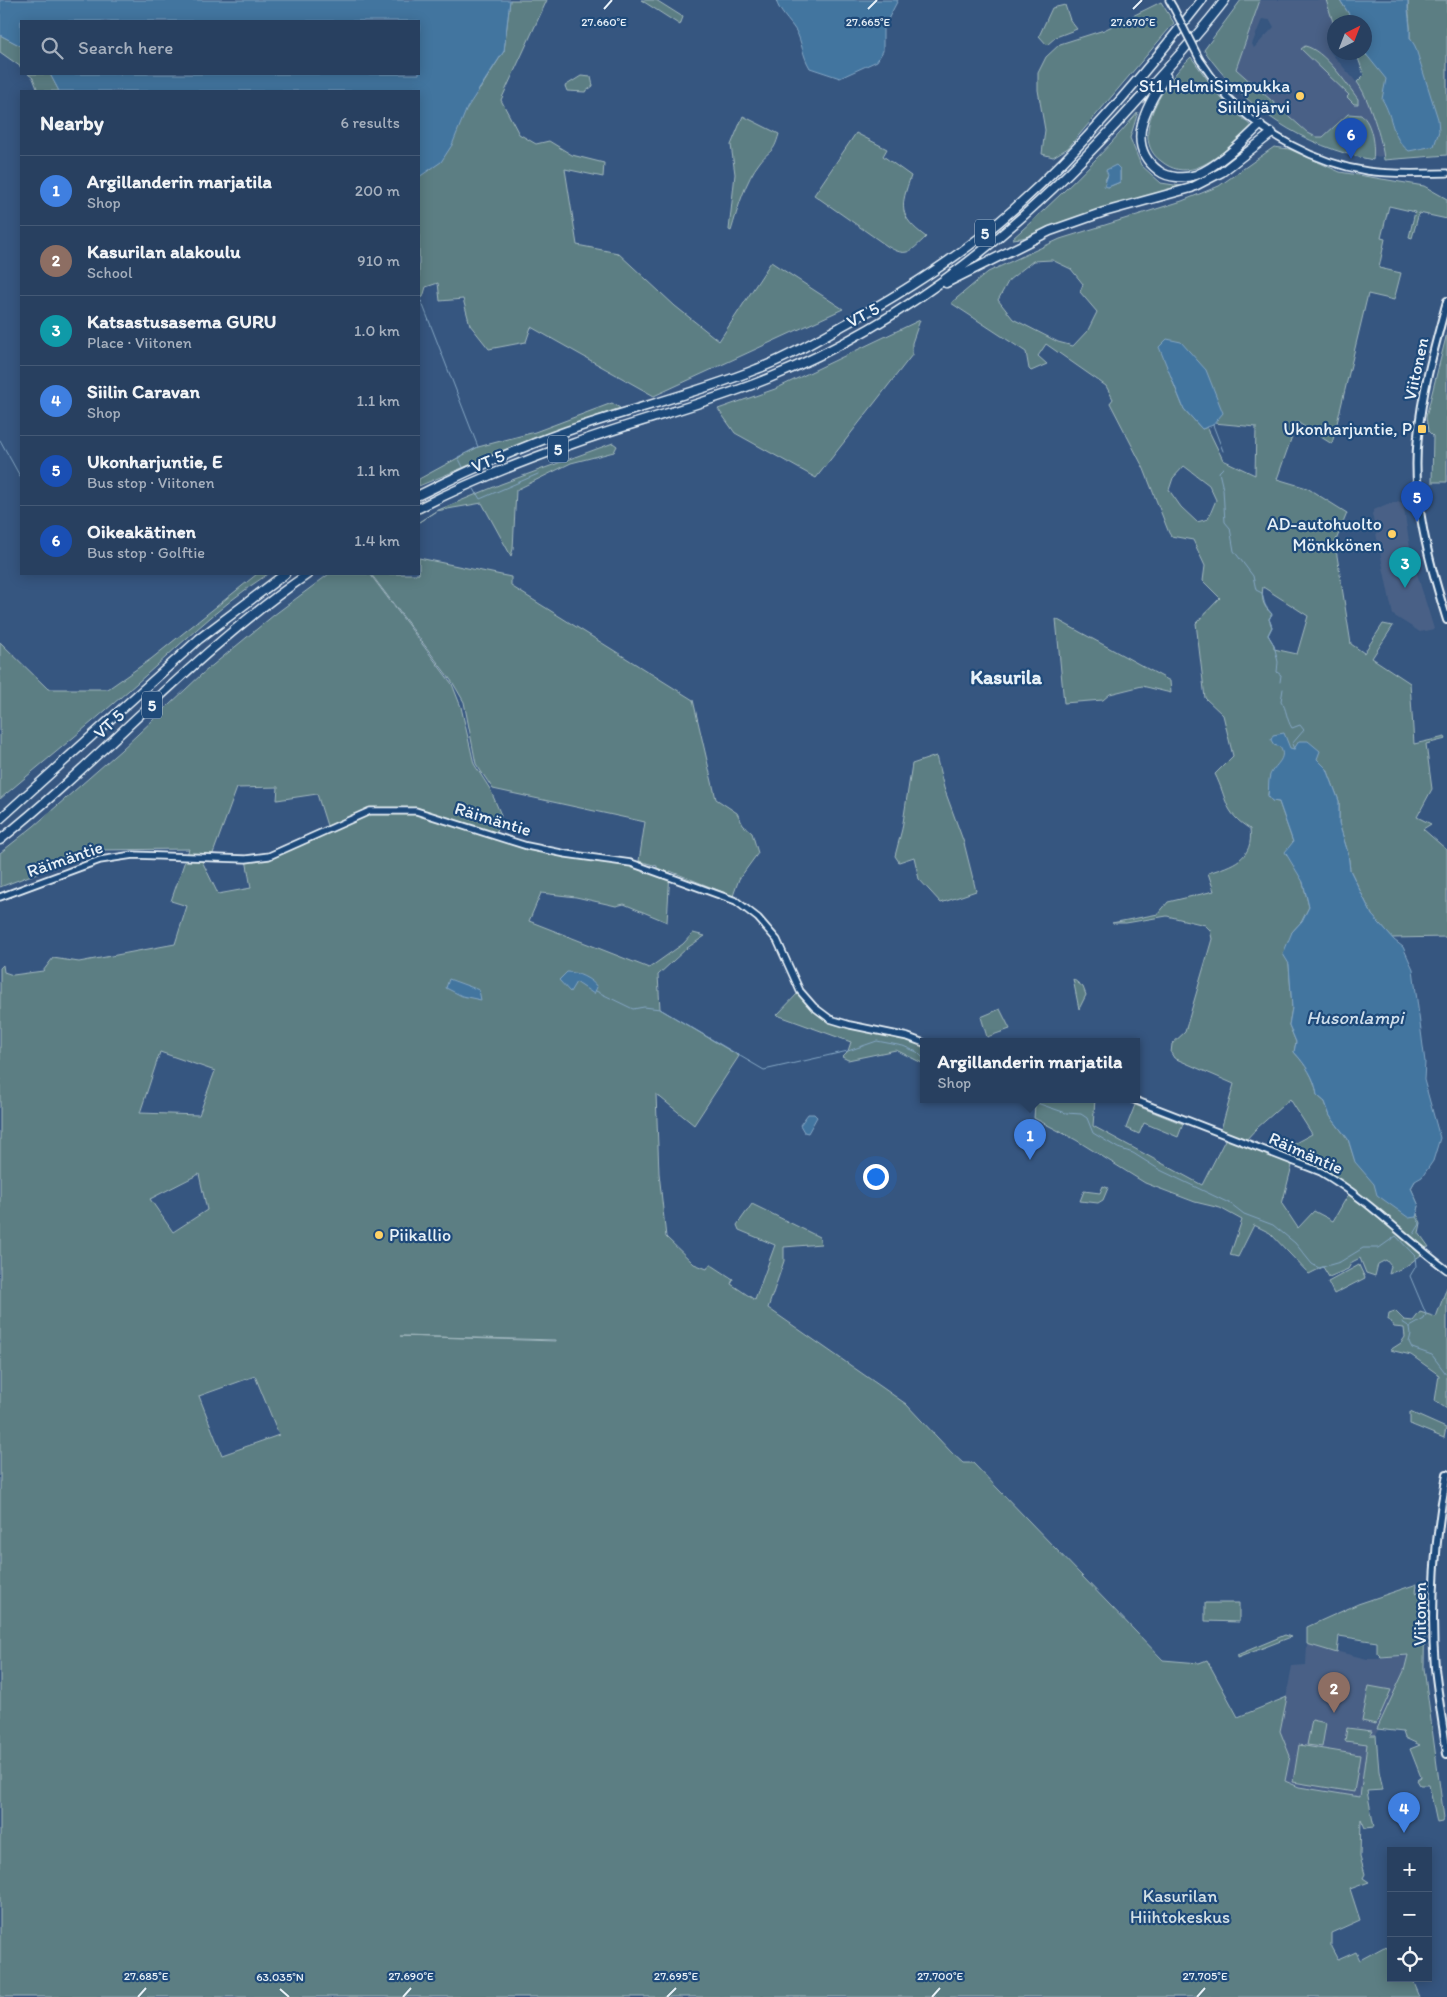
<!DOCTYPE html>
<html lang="en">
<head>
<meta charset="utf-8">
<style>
	:root { --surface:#284060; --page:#344b69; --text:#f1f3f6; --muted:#a5afbd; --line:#445975; --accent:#e69b98 }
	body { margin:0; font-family:Itim,sans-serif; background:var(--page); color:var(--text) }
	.controls { position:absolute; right:15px; bottom:15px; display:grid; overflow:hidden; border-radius:0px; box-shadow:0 2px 12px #0003 }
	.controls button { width:45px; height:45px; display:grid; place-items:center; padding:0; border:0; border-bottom:1px solid var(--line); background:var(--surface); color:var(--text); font:25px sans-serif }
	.compass { position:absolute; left:1327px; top:15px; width:45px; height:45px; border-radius:50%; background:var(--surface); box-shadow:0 2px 12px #0003; rotate:42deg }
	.you { position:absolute; left:875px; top:1176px; width:18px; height:18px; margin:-12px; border:4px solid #fff; border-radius:50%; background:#1a73e8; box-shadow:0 0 0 8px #1a73e833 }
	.badge { display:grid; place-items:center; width:32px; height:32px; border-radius:50%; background:var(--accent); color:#fff; font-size:16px; font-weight:700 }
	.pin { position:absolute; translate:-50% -41px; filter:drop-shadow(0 1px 2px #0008) }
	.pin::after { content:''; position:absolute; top:26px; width:18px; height:15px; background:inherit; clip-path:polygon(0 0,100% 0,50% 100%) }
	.popup { position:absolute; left:920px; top:1038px; width:220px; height:65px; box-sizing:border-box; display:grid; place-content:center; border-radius:0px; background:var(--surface); filter:drop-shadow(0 1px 4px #0005); font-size:16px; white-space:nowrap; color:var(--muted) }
	.popup b { font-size:19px; color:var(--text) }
	.popup::after { content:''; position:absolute; left:50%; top:100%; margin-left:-10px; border:10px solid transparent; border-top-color:var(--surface) }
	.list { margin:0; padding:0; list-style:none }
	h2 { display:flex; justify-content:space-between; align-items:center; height:65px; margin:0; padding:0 20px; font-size:21px }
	h2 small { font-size:16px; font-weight:400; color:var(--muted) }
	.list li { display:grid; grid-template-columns:32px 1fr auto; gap:15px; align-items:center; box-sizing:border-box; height:70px; padding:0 20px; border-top:1px solid var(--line) }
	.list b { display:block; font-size:19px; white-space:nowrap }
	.list p { margin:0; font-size:16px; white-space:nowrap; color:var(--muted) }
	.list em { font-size:16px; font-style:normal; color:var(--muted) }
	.icon { flex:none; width:28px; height:28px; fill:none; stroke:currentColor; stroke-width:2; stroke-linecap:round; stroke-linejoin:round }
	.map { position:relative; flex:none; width:1447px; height:1997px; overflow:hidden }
	.search { position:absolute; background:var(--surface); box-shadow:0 2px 12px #0003; left:20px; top:20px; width:400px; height:55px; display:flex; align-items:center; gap:12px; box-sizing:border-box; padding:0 18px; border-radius:0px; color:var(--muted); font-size:19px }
	.panel { position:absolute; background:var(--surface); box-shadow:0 2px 12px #0003; left:20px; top:90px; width:400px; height:485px; border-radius:0px }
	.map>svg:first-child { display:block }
</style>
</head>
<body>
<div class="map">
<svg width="1447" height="1997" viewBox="0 0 1447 1997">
	<rect width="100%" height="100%" fill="#365680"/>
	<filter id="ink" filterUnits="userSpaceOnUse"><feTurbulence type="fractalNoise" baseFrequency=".02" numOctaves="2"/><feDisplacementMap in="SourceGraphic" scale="10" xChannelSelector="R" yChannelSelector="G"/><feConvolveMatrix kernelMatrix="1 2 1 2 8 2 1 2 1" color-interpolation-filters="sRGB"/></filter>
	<g filter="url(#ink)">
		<path fill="#496186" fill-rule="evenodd" d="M1260,0h66l8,25v11l-8,11 38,44 6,13 14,52 -10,1v-4l-26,-39 -25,23h-7l-8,-4 -72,-64zM1262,19l8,1 4,7 -20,21 -2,-4z
			M1400,502l3,1 8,51 23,75 -14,3 -27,-17 -21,-101 2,-4 13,-6z
			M1307,1644l60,15 41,-4 -4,16 -28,64h-6l-3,9 -7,53 -61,-10 -14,-6 5,-25 -10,-25 12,-65 14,-1z"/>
		<path fill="#5c7e83" stroke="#a2b8be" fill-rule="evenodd" d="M510,0h37l-46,100 18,34 17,10 13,-3 23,14 32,8 -1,14 -38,-8 12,76 41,8 57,53 44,35 52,-79 72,47 -189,87 -123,-69 -5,15 -37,7 -19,-24 -7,-26 -23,2 -2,-18 -12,4 -3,10 -4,1v-142l61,-67 24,-38z
			M641,0h15l27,17 -3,8z
			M1241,0h19l-24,69 72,64 8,4h7l25,-23 13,1c11,7 14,33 12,45 -70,-13 -129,-52 -169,-110z
			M1326,0h14l14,22h-20v3z
			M1408,0h39v155l-63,5c-1,-18 -16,-64 -27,-78l7,-7 -6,-17 -5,-5h11l3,3 43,-18c1,-14 -2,-25 -2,-38z
			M1161,2l13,21 -106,125 -15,9 -11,-3 3,-24 -7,-40v-17l8,-16 14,-13 44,-14z
			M1065,5l5,15 7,9 -21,8 -9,8 -8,-9 13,-28z
			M0,35l21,11v21l-21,-15z
			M1305,46c19,4 41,37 53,53v5h-4l-7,-7 2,-2 -48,-46z
			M1191,57l30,41 31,29c-14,13 -38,35 -56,41 -13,4 -24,2 -35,-7 -35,-25 8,-84 30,-104z
			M28,74h22l9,17h-21l-5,-13z
			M581,76l10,1 2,9 -8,6 -18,-1 -2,-5z
			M1138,112l-8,26 11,27 20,18 20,3 -159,52 -10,1c45,-40 88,-81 126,-127zM1120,169v13l-12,5 -3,-7 3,-5z
			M743,116l36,18c-6,21 -8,14 -19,28 -15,19 -22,46 -29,69l-2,-1 6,-56 -4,-29z
			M856,133l31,16 -4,7 28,20c-11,31 -13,40 15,61 -16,15 -19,21 -39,9l-73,-51z
			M1274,147l15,2 51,23 84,14 23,13v20l-28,-6 -7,25 -3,-1 6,-25 -26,-6 -8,32 4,1 -6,29 22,5 -7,27 -26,-6 -36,150 -35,-22 -20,57 30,9 40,25 -12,30 16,101 13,9 19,-29 10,2 -21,32 38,25 4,61 31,-7 1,2 -20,5 6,45 -15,28 14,7 -8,5 24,21v87l-55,1 -20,-23 -22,-45 -2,-17 -9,-30v-22l-12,-32 -57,7 -2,19 4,6 7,1 14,40 16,65 -7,14 -10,11 -3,32 3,44 -3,17 7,17 -2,10c11,12 21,26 23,43l8,7 5,14 18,23 7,22 10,11 50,9 -4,7 8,18 -2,8 4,9 -2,10 10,14 -8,1 4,4 -20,15 -16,7 2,-8 -5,-6 -8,4 -3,12 -9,-3 -6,-15 -8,4 -4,7 -19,8 -6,-10 -14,7 -39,-41 -16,-8 -16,32 -8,-2 12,-35 -22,-12 -25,-6 -50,-19 -69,-43 -42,-22 1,-14 -10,-5h70l-2,27 109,59 25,-49 -7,-3 14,-49 -60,-26 -3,-5 1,-9 13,-12 27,-93 -2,-9 -5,-5 -38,-9 -41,7h-14l46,-9 10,-12 46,-11 -6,-18c25,-8 46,-14 42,-44 -27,-17 -22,-29 -35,-55l18,-18 -10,-41 -18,-17 -9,-75 24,-25 -17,-17 2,-15 -12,-26 -22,-4 -2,-3 -25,-64 -34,-66 3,-4 -7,-13 -60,-42 -8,12 9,8 -16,7 -2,-2 -3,-17 -75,-49 37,-31 72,-33 122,-38 37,-15zM1052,260l19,9 12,15 -3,8 17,20 -9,18 -15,16 -15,-4 -45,-23 -15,-19 11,-20 24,-19zM1173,382l41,41 42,4 -1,48 -32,-15 -16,-33 -5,2 -18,-20zM1184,466l25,19 7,15 -8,19 -11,3 -16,-15 -12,-17 4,-12zM1263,587l45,29 -11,38 -23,-5v-4l-6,-10 4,-8 -3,-8 3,-5c-9,-7 -11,-16 -9,-27zM1290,1099l22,35 -37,20 -31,-12 13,-14zM1293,1162l58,28 -18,31 -19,-10 -16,17 -16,-24z
			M920,320l-8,23v12l-96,123 -81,-45 -17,-24 57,-20z
			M1447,333v149h-15l1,-46 -5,-5 -2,-14z
			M612,403l8,5 -86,30 -115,48v-7l59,-32 57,-15z
			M613,443l4,3 -3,6 -43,11 -55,27 -3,59 -2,7 -29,-53 -46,8 -17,11 17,-11 65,-27z
			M419,558l92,19v9l182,114 23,99 21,14 6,12 9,8 6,20 -19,26 -6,17 -63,-25 -3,51 -43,-18 -8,2 -40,-9 -35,-4 -12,28 120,47 34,-24 10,-11 12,3 -18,12 -29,27 2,34 79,47 -45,69 -38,-31 3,79 7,64 28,27 13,5 3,-5 23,15 -2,5 24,16 20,-55 -36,-15 -2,-5 15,-21 67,33 2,7 -37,3v14l-16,47 138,96 46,49 11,10h10l190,197 36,3 8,-3 31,57 49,-20 -7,34 10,25 -5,25 14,6 61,10 7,-53 -22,-3 2,-13 25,3 -2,4h6l3,36 4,19 -16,1 7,36 -9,1 -4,-9 -1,38 5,17 -2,4 6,4 -19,7 10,31 -29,13v14l7,13 18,-8 4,8 24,-13 7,2v29h21l8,19h-1420v-1029l3,-3 1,7 9,3 30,-4 10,-13 26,4 96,-18 12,-38 -16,-5 18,-52 -91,1 -98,37v-34l34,-27 87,-76 81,-76 72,-59 55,-41h41l82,110 9,23 13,57 16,25 11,26 -5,22 31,9 71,11 59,14v-5l-18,-5 6,-39 -152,-33 -17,-25 -12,-62 -11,-19 -82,-109h48zM278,787l-1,13 40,-6 11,35 -59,27 -23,3 5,29 -33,6 -17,-35h10l26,-71zM160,1052l55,19 -16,44 -59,-2zM199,1174l8,36 -34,22 -23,-33zM400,1336l156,4v1zM255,1376l24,59 -57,20 -23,-59z
			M257,574h11c-51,33 -94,77 -140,117 -42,37 -86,72 -128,108v-157l48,47h60l43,-30z
			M1056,619l114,62 1,12 -29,-7 -32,8 -7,6 -39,3z
			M936,756l8,32 20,55 12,48 -35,12 -22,-24 -5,-22 -15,5 -4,-6 7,-27 10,-65z
			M1073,979l10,8 3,8 -7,14z
			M800,991l30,28 94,24v21l-28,-14 -48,10 -6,-3 6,-6 3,-9 -74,-27z
			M1000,1009l10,20 -23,8 -6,-20z
			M1135,1105l48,19 -5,13 -34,-14 -5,11 -13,-6z
			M1103,1186l5,2 -5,12 -5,3 -18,-2 4,-10 16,2z
			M1359,1265l6,13 -31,16 -6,-12z
			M1447,1287v122l-12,-8 4,-26 -28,-20 -21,-5 11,-7 4,-6 -1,-9 -10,-1 -6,-8 1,-6 6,-2 9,9 9,1 7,-9 16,5z
			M1410,1412l36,16 -2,10 -34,-14z
			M1417,1584l-1,9 9,-5 -1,80 20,150 -2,4 -5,1 -8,-38h-9l-3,-5 4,-3 -11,-28 10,-4 -15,-7 -2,-6 -26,-3 27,-58 4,-16 -27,2 -4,-4v-11l-38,-6 -2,17 -30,-9v-17l51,-23z
			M1205,1603h34v19l-34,-1z
			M1285,1635l6,2 -54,21v-3z
			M1369,1686l22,4 -15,34 -14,-3z
			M1312,1720l14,3 -4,24 -15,-2z
			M1299,1745l61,10 -6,37 -61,-10z"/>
		<path fill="#42749f" stroke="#84a6c3" d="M0,0h510l-6,51 -37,57 -15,37 -11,17 -22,15v-86h-360l-9,-17h369v-53h-398v25l-21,-11z
			M776,0h122l-15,29v22l-6,10 -37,17 -30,-10c-8,-13 -8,-27 -14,-37 -7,-11 -17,-19 -20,-31z
			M1340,0h68c-1,13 3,24 2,38l5,8 23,73 1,12 -5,15 -25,5c-19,-14 -15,-33 -27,-52l4,-20 -21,-26 -1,-31h-10z
			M1116,165l4,4v13l-12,5 -4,-1 4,-11 -2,-5z
			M1167,339l14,3 25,28 17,43 -10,12 -11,4 -18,-20 -25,-62z
			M1284,733l6,15 4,1 5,-8h9l12,10 -3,8 10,10 12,32v22l9,30 2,17 22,45 22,25 9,7 10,22 12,93 -1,18 16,58 -7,23 -11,16 -7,4 -4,7 8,18 -3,11 -7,1 -32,-23 -3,-11 -19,-22 -7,-23 -18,-23 -5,-14 -8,-7c-2,-17 -12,-31 -23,-43l2,-10 -7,-17 3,-17 -3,-44 -6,-10 9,-22 10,-11 7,-14 -6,-25 -18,-30 8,-10 -14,-40 -7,-1 -4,-5c1,-7 0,-15 2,-21 4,-10 18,-16 10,-28l-6,-2 -3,-5 2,-5z
			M567,972c10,0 25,7 30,15l-3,7 -18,-12 -6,10 -11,-12z
			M449,979l30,11 2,10 -19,-4 -16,-8z
			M808,1114h6l3,3 -9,16 -4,-1 -4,-7z"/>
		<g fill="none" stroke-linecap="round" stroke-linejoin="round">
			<path stroke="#84a6c3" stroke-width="1" d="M419,295l59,152 -20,10 5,10
				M1213,425l10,26
				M0,440l21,38
				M1223,468l-4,4 4,17 2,33 5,6 4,23 19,25 3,14 6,3c3,12 2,12 10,21l-3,5 3,8 -4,8 6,10 4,17 -1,10 4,3 -1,7
				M474,489l6,10 58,-25
				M1283,689l-2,12c6,8 5,18 11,27l8,-3 4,5 -12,14 2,5
				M596,991l37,18 11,-2 16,2 104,61 84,-19 29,-10 26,5 14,6 7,7
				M1028,1100l38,13 15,1 6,4 6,15 25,15 15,5 27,17 71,34 13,10 29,11 22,18 17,21 7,4 21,-6 23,-14h16l17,-12 19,20 1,10 -6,10 16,38 -2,5 -14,8 1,7 -2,8 3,6 20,7 15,20
				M1414,1234l6,-10 -4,-7
				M1402,1322l8,5"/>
			<defs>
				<path id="tertiary" d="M1169,0l4,7
					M1200,60c9,12 17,26 27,37 36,37 88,66 140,74 26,4 54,2 80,2
					M0,897l100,-37 33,-5 113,4 23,-3 101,-45h46l111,35 39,8 65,9 105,38 22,17 19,22 23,51 14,16 16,12 20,6 58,12 16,6
					M1132,1099l189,73c47,27 83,66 126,98"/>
				<path id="secondary" d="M1447,301c-12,45 -25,89 -29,135 -7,62 11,126 29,184
					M1447,1474c-12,60 -17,133 -12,194 3,28 8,57 12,86"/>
				<path id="motorway" d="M1166,76c-19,29 -43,69 -7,95 9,7 26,8 37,4 24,-10 45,-32 64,-50
					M946,283l104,-52 54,-19 87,-24 31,-16 50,-39
					M419,495c48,-24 97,-46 148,-64 63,-22 128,-37 190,-62 30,-11 58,-28 85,-43 61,-33 121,-71 173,-118 70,-63 129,-134 187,-208
					M419,508c49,-25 101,-46 153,-64 64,-23 131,-39 195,-65 148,-61 258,-154 365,-272 32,-35 64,-69 93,-107
					M0,819l199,-180 86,-65
					M0,840c106,-85 196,-190 308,-266"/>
			</defs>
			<use href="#tertiary" stroke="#e8f1f8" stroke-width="9"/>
			<use href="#secondary" stroke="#e8f1f8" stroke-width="10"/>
			<use href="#motorway" stroke="#e8f1f8" stroke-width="11"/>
			<use href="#tertiary" stroke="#1f4a7a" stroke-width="5.5"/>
			<use href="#secondary" stroke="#1f4a7a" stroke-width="6"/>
			<use href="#motorway" stroke="#1f4a7a" stroke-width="8"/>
			<defs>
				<path id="tertiary-bridge" d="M1173,7l27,53"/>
			</defs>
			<use href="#tertiary-bridge" stroke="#e8f1f8" stroke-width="9" stroke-linecap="butt"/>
			<use href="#tertiary-bridge" stroke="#1f4a7a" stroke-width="5.5"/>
		</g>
	</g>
	<path fill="none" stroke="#e8f1f8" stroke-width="2" d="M604,9l8,-9M868,9l9,-9M1133,9l9,-9M280,1989l9,8M138,1997l8,-9M403,1997l8,-9M667,1997l9,-9M932,1997l8,-9M1197,1997l8,-9"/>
	<g fill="#ffd166" stroke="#1f4a7a" stroke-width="2">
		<circle cx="1300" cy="96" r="5"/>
		<rect x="1417" y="424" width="10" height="10" rx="2.5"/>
		<circle cx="1392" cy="534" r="5"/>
		<circle cx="379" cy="1235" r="5"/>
	</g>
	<g text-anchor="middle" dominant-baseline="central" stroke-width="4.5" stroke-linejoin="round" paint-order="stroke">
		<g fill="#1f4a7a" stroke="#acbfd2" stroke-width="1">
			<rect x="975" y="219.5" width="20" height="27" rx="4"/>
			<rect x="548" y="435.5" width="20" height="27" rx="4"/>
			<rect x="142" y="691.5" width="20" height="27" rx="4"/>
		</g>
		<g font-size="16" font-weight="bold" fill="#e8f1f8">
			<text x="985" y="233">5</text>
			<text x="558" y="449">5</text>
			<text x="152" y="705">5</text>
		</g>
		<g font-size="18" fill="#e8f1f8" stroke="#1f4a7a" text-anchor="end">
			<text x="1290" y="86">St1 HelmiSimpukka<tspan x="1290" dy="21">Siilinjärvi</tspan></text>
			<text x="1412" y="429">Ukonharjuntie, P</text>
			<text x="1382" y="524">AD-autohuolto<tspan x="1382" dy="21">Mönkkönen</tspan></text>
			<text x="389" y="1235" text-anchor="start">Piikallio</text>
		</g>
		<g font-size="18" fill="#e8f1f8" stroke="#1f4a7a">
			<text transform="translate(863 315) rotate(-28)">VT 5</text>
			<text transform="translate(1416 369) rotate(-78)">Viitonen</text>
			<text transform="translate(488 461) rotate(-22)">VT 5</text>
			<text transform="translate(109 724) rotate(-43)">VT 5</text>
			<text transform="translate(493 819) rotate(17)">Räimäntie</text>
			<text transform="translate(65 859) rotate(-19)">Räimäntie</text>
			<text transform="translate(1306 1153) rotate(24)">Räimäntie</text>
			<text transform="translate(1420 1614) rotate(-90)">Viitonen</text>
		</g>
		<g font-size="18" fill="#d3e0e6" stroke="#1f4a7a">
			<text x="1180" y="1896">Kasurilan<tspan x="1180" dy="21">Hiihtokeskus</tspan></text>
		</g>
		<g font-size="19" font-style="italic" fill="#cfdeeb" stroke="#1f4a7a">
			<text x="1355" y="1017">Husonlampi</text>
		</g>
		<g font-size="20" font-weight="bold" fill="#e8f1f8" stroke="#1f4a7a">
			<text x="1006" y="677">Kasurila</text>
		</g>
	</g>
	<g font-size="12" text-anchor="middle" fill="#e8f1f8" stroke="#1f4a7a" stroke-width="4.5" stroke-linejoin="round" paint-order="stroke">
		<text x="604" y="26">27.660°E</text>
		<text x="868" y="26">27.665°E</text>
		<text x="1133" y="26">27.670°E</text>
		<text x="146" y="1980">27.685°E</text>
		<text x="411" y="1980">27.690°E</text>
		<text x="676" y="1980">27.695°E</text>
		<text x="940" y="1980">27.700°E</text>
		<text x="1205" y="1980">27.705°E</text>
		<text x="280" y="1981">63.035°N</text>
	</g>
</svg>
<div class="controls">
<button>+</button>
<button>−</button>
<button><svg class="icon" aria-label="locate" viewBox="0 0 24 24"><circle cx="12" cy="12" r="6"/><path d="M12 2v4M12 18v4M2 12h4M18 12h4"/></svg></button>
</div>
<svg class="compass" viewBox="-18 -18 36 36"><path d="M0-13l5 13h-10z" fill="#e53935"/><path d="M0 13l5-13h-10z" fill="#a5afbd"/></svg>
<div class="you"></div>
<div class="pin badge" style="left:1030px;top:1160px;background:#3f7fe0">1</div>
<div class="popup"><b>Argillanderin marjatila</b>Shop</div>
<div class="pin badge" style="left:1334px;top:1713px;background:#8d6e63">2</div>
<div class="pin badge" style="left:1405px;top:588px;background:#0f9aa8">3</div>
<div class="pin badge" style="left:1404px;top:1833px;background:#3f7fe0">4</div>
<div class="pin badge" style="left:1417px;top:522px;background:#1a4fb4">5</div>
<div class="pin badge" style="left:1351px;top:159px;background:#1a4fb4">6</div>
<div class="search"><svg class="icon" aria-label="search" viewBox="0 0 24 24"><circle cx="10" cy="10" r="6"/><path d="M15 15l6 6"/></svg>Search here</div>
<section class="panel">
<h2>Nearby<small>6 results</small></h2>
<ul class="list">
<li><span class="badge" style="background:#3f7fe0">1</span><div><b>Argillanderin marjatila</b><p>Shop</p></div><em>200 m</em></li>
<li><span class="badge" style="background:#8d6e63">2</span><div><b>Kasurilan alakoulu</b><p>School</p></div><em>910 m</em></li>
<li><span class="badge" style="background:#0f9aa8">3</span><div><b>Katsastusasema GURU</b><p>Place · Viitonen</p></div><em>1.0 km</em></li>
<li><span class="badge" style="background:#3f7fe0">4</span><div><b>Siilin Caravan</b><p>Shop</p></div><em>1.1 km</em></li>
<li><span class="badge" style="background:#1a4fb4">5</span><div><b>Ukonharjuntie, E</b><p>Bus stop · Viitonen</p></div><em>1.1 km</em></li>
<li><span class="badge" style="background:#1a4fb4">6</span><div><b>Oikeakätinen</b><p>Bus stop · Golftie</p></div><em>1.4 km</em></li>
</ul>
</section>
</div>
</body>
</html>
